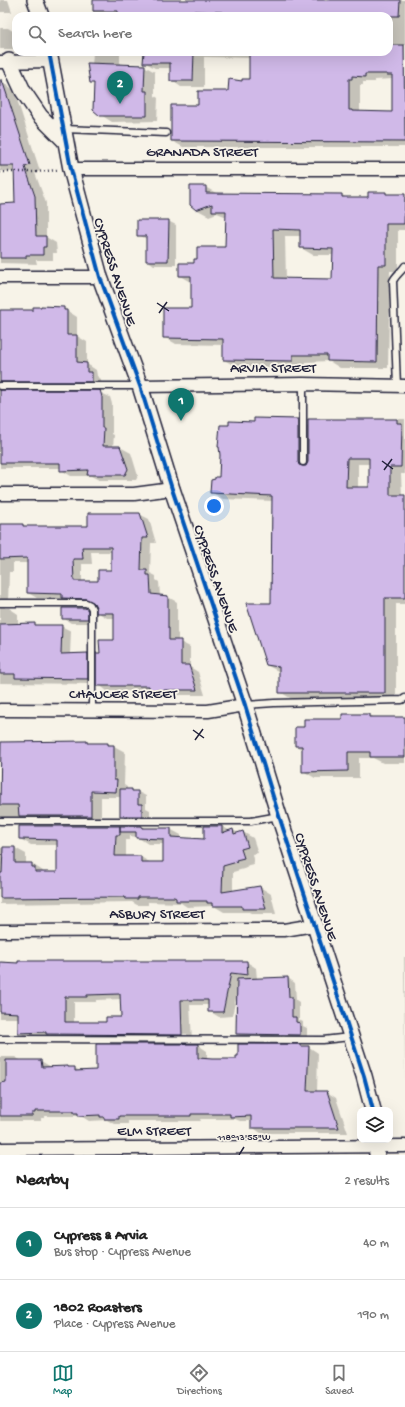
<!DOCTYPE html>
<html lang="en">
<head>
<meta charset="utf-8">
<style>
	:root { --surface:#fff; --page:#f6f6f6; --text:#222; --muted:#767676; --line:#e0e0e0; --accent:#0f766e }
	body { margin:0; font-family:"Gochi Hand",sans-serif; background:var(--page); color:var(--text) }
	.controls { position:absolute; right:12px; bottom:12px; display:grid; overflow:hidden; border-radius:8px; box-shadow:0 4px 16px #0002 }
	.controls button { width:36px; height:36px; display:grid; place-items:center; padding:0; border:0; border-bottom:1px solid var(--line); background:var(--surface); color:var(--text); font:20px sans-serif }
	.you { position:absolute; left:214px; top:506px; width:14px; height:14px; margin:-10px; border:3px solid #fff; border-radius:50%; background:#1a73e8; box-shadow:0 0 0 6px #1a73e833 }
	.badge { display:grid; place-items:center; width:26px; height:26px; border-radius:50%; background:var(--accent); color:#fff; font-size:13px; font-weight:700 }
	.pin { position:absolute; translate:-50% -33px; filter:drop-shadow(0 1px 2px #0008) }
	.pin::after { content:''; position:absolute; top:21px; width:14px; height:12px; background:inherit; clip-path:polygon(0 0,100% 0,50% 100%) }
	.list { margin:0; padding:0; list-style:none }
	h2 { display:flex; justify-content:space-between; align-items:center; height:52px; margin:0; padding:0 16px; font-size:17px }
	h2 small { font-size:13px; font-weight:400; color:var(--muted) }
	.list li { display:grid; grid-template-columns:26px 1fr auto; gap:12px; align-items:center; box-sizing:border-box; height:72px; padding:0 16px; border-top:1px solid var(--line) }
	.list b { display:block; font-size:15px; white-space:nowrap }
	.list p { margin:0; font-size:13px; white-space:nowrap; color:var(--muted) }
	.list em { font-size:13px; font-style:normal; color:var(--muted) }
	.icon { flex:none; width:22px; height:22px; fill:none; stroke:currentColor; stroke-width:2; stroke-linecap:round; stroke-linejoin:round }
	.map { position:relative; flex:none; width:405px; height:1155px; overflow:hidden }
	.search { position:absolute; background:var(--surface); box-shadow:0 4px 16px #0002; left:12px; right:12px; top:12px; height:44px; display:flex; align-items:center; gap:10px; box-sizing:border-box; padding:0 14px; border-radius:12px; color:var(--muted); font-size:15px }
	.sheet { height:196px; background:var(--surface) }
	nav { display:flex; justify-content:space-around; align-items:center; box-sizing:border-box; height:56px; border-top:1px solid var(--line); background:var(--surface); font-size:11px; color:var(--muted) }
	nav a { display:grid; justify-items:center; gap:2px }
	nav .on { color:var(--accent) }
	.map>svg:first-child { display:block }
</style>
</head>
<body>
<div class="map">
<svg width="405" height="1155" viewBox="0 0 405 1155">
	<rect width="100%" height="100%" fill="#f7f3e8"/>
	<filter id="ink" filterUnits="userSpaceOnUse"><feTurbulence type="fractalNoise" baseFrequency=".025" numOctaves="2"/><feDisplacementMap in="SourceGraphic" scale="8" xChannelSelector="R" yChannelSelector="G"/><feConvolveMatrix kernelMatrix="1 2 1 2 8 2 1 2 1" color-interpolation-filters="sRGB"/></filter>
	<g filter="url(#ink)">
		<path fill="#0003" fill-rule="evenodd" d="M0,0h8l4,12h-12z
			M93,0h312v147h-222l-11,-6 27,-35 30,-14 14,-10 7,-2v-22l-46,-1v30h-23l-10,-7v-12h-16l-11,-6 1,-10h244v-36h-296zM393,79v34l-33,-1v-27h3v-3h12v-2z
			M0,28h8l8,5v16h-16z
			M93,52h27v13l24,1 11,6v24l3,2 -1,23 -45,1 -11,-7 -6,-31 -4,-2z
			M0,81l14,9 26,81 -5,2 11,30v34l10,6 1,10h-4v7h-17l1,4 -37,-1v-58l16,-1 -1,-32 -15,-1z
			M205,187l13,7 124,1 5,3h22l16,-5 4,2h16v35h-7v41h-8l-2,97h-48l-11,-7 -24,1v5h-68l-13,-7v-15l-48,-1 -12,-7 28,-28v-26l-12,-7 15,-12 31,-16 1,-31 -10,-4 -8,3 -13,-7zM285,236h16v12l12,7h21l-1,25h-47z
			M168,221l8,4v40h-22l-7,-5v-21l-9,-4z
			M63,308l14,9v19l10,6v22l9,6 1,6 4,3v8h-90l-5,2v3h93l11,5 2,7v30l2,1 -1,12h7l11,6 7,23 -2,4h-37l-8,-4h-20l-10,-6v-2h-61v-157h34z
			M255,419l43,1 10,6v-6l97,-1v55h-4l1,22h3v108h-9v95h-104l-12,-7v-20l-14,-7 6,-61 1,-103 -50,-2 -12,-7 9,-14 10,-52 25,-3zM358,464h12v24h-12z
			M139,514l10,5 7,24h-5l-1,30 6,3v4l3,2 1,14 8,1 9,5v31l1,1v7l12,6v20l8,5 7,23h-46l-7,-4h-45l-9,-7 -98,-1v-158h23l3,2h62zM91,552h21v19l-13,11h-17v-18h10zM13,563h15v30l9,5h27l8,5h23l2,9 10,6h8v23l-14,13 -3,6 -11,-6 -17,1 1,-24 -10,-5 -43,-2v-10l-9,-6h-4v-2l3,-2 1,-32h4z
			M85,608l8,5 2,10h-24l-8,-5z
			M405,714v68v-19h-22l-10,-5h-14v20h-44l-12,-7v-21l-7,-4 9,-18 64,-13 5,3h31z
			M87,742l2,2h19l6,2 11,6 -1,33 3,2v3l11,2 8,4v12l4,2v10h-21l-8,-4v-19h-20v25h-70l-10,-5 -14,1v3l-7,1v-79z
			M142,826l5,3h23l11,6v4l24,1 17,-14 8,5 3,-1 5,3 5,-1 10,6 5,15 -6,1 2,10 -8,2 1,2 -14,4v20l27,-5 11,7 5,20h-23l-4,-2h-25l-10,-6 -27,1 -6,-4 -33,-1v3h-11l-5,-3 -132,2v-56h15l11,6v10h6l11,7 -1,2h16v-28h-27l-11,-6zM130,836l7,1 11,7h16v19h-13l-10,-6h-15v-17h4z
			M404,957h1v128z
			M247,962l9,6 1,11 31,-1 7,5 1,17 3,2v18l4,2v4l4,2v11l-62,-1 -8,-4v-40l-5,22 -13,1 -10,-6v-6h-19l2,35 -164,-2 -9,-6v-14h-19v-55zM121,999l1,19 -15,5h-33v-21h22v-2zM47,1033l140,1v2l-138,-1z
			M198,1045l9,6v9h30l63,-15 3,2h6l9,6 -1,39h10l9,6 12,35h-87l-9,-6v-6h-12l-5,-2h-35l1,2h-73v3h-14l-7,-4 -18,1 -8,-5h-37v2h-3v3h-41v-64h15l7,4h19l10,6 23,1 8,4 15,-1z"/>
		<path fill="#d0b9e8" stroke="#22223b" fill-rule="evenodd" d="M93,0h307l-1,16h-176v-4l-29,-1v5h-76v-5h-25z
			M389,45h15l1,97 -234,-1v-36h27v-14h30l1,-12 13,2v-2h7v-27h140zM365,74h22v1h5v37l-40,-1v-1h-3v-31h3v-3l13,1z
			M144,52h50l-1,29h-23v-18h-27z
			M87,63l58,2 -1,26h3v25h-47l-7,-6 1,-27h-4z
			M0,80h2l28,85 -5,2 10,29 1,40h10v11h-3v8h-17v3h-26v-54l15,-1 -1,-37h-14z
			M190,186h16v7l136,1v3h26v-5h18v2h19l-1,30h-18v41h-8l-1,97 -50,-1v-6h-34v6l-70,-1v-21l-60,-1v-30h28v-32h-12v-13h15v-4h3v-12h28l1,-36h-14v-7l-16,6 -6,-5zM273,229l27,1v18l33,1 -1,30 -58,-1z
			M137,220h32l-1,41h-22v-25h-9z
			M41,306l23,1v3h3v25h10v27l10,1v9h5v10h-92v-72h33v-3h8z
			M0,390h100l2,7v31h2l-1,18h17l8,23 -3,6h-38l1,-5 -28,1v-8h-60z
			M254,418l44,1v43l1,3 4,1h3l2,-4v-43h89v4h5l-1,44h-11v28h15v103h-20v95h-106v-26l-13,-2 -20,-62h25l1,-107 -62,-3 1,-13 4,-1v-2h4l1,-22 -1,-8h-1l2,-22h9v-4l25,1zM347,458h22v29h-23z
			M88,513h52l8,25h-6l-1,32h6v5h3l1,19 17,2v32h1v12h12v25h8l8,25h-48v-4h-53v-33h4l-1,-13h15v-27h-18v-6l-2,-4 -8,-4 -24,-1v-4l-35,-1v-35l-27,1v-35h23v2h65zM82,547h29v23h-13v11h-24l-1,-22h10z
			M62,608h23l3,2v9h-26z
			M35,623v2h27l-1,29 27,-1v26l-73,-1v-4h-15v-50z
			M342,714h27v3h36v40h-35v-5h-22v19l-46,1v-26h-7v-19h9v-8h38z
			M87,741v2h21v2h6v35h3l-1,12 -25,-1v25h-72l-1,-11h-18l1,-63z
			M120,789h12v2h6v13h4v12h-22z
			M19,826h101v9h-4l-1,21h26v6h22v-23l-27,-1v-6h-16v-6h22v2h29v9l33,2v-13h18v7l11,-4 1,5 9,-3 5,16 -7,2 3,9 -8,2 1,2 -14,4 -1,26 38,-6 6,23h-24v-3h-30v-3h-5v-2h-31v-3l-2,-1h-36v2h-13v-2l-125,1v-25h2l1,-26h12v16h17v4h3v5h22v-32l-38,-1z
			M18,961h229l1,14 -17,-2 -8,39h-15v-12h-27l1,35 -136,-1v-2l-28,1v-20l-18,-1v-50l18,1zM120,994l1,23h-15v5h-41v-25h22v-2z
			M288,977l1,20h3v20h4v5l4,1v12l-64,-1 1,-55z
			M96,1044h102v14l14,1h24v-3h2v-12h62v2h9l-2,45h20l12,37h-88v-12l-21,1v-3h-39v2h-72v3h-15v-2h-4v-2l-22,1v-3h-4v-2h-39v2h-3v3h-32v-33l6,-1v-22h35l1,7 26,-1v1h7v4l21,-1z"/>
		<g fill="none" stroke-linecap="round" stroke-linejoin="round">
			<defs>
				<path id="service" d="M64,129l102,4
					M0,386h140
					M397,386l-4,-105c3,-6 8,-9 12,-15
					M303,462v-78
					M0,603h86l4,2 2,4v102
					M246,705l28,-2 128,-3 3,-2
					M0,821h251l28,-5
					M0,1039l323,1 27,-3"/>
				<path id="minor" d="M0,62l51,-1
					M71,169h334
					M0,277h100
					M140,386l163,-2 102,2
					M0,494h134l38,-5
					M0,710l208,1 37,-6
					M0,931l284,-1 30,-5
					M0,1149l405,-3"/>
				<path id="tertiary" d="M35,0l6,16
					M49,52l22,117 29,108 40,109 32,103 73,216 34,111 85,260 9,34
					M9,61l14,30 17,25 25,25
					M376,1140l1,15"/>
			</defs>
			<use href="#service" stroke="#22223b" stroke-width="9"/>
			<use href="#minor" stroke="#22223b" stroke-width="15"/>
			<use href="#tertiary" stroke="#22223b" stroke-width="18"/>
			<path stroke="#22223b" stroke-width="2.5" stroke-dasharray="1 3" stroke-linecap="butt" d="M0,172h36l21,-2"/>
			<use href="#service" stroke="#f7f3e8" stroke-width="6"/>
			<use href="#minor" stroke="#f7f3e8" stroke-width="12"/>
			<use href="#tertiary" stroke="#f7f3e8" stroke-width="15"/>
			<defs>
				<path id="cycleway" d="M49,52l22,117 29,108 40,109 32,103 73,216 34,111 85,260 9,34"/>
			</defs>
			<use href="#cycleway" stroke="#f7f3e8" stroke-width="6"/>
			<use href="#cycleway" stroke="#0057b8" stroke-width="4"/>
		</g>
	</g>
	<path fill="none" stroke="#22223b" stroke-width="1.5" d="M157,303l12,8M159,313l8,-11M382,461l11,8M384,470l8,-11M193,730l11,8M195,740l8,-11M239,1155l5,-8"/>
	<g text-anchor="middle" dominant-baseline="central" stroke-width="3.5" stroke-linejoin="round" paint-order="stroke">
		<g font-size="15" fill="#22223b" stroke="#f7f3e8">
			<text x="202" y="153">GRANADA STREET</text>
			<text transform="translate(114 272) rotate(72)">CYPRESS AVENUE</text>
			<text x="273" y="369">ARVIA STREET</text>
			<text transform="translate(215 579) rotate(71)">CYPRESS AVENUE</text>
			<text x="123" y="695">CHAUCER STREET</text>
			<text transform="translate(315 887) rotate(72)">CYPRESS AVENUE</text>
			<text x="157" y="915">ASBURY STREET</text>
			<text x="154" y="1132">ELM STREET</text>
		</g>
	</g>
	<g font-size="10" text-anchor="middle" fill="#22223b" stroke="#f7f3e8" stroke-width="3.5" stroke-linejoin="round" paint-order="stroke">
		<text x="244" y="1140">118°13'55"W</text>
	</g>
</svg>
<div class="controls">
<button><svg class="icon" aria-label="layers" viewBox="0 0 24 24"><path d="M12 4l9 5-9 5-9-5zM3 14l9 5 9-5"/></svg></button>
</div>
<div class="you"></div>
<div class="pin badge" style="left:181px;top:421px">1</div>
<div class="pin badge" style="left:120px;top:104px">2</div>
<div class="search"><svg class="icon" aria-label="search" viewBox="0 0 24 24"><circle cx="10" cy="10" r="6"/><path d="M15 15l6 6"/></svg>Search here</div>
</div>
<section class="sheet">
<h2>Nearby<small>2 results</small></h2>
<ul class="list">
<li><span class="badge">1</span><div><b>Cypress &amp; Arvia</b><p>Bus stop · Cypress Avenue</p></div><em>40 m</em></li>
<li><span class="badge">2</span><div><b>1802 Roasters</b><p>Place · Cypress Avenue</p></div><em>190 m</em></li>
</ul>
</section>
<nav>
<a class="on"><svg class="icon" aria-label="map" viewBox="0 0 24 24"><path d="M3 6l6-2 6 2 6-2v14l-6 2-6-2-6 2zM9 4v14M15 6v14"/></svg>Map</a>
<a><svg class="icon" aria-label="directions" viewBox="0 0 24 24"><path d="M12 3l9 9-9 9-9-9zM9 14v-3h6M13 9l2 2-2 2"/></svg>Directions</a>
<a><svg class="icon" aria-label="saved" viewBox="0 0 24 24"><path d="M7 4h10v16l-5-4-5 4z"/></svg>Saved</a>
</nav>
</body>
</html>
